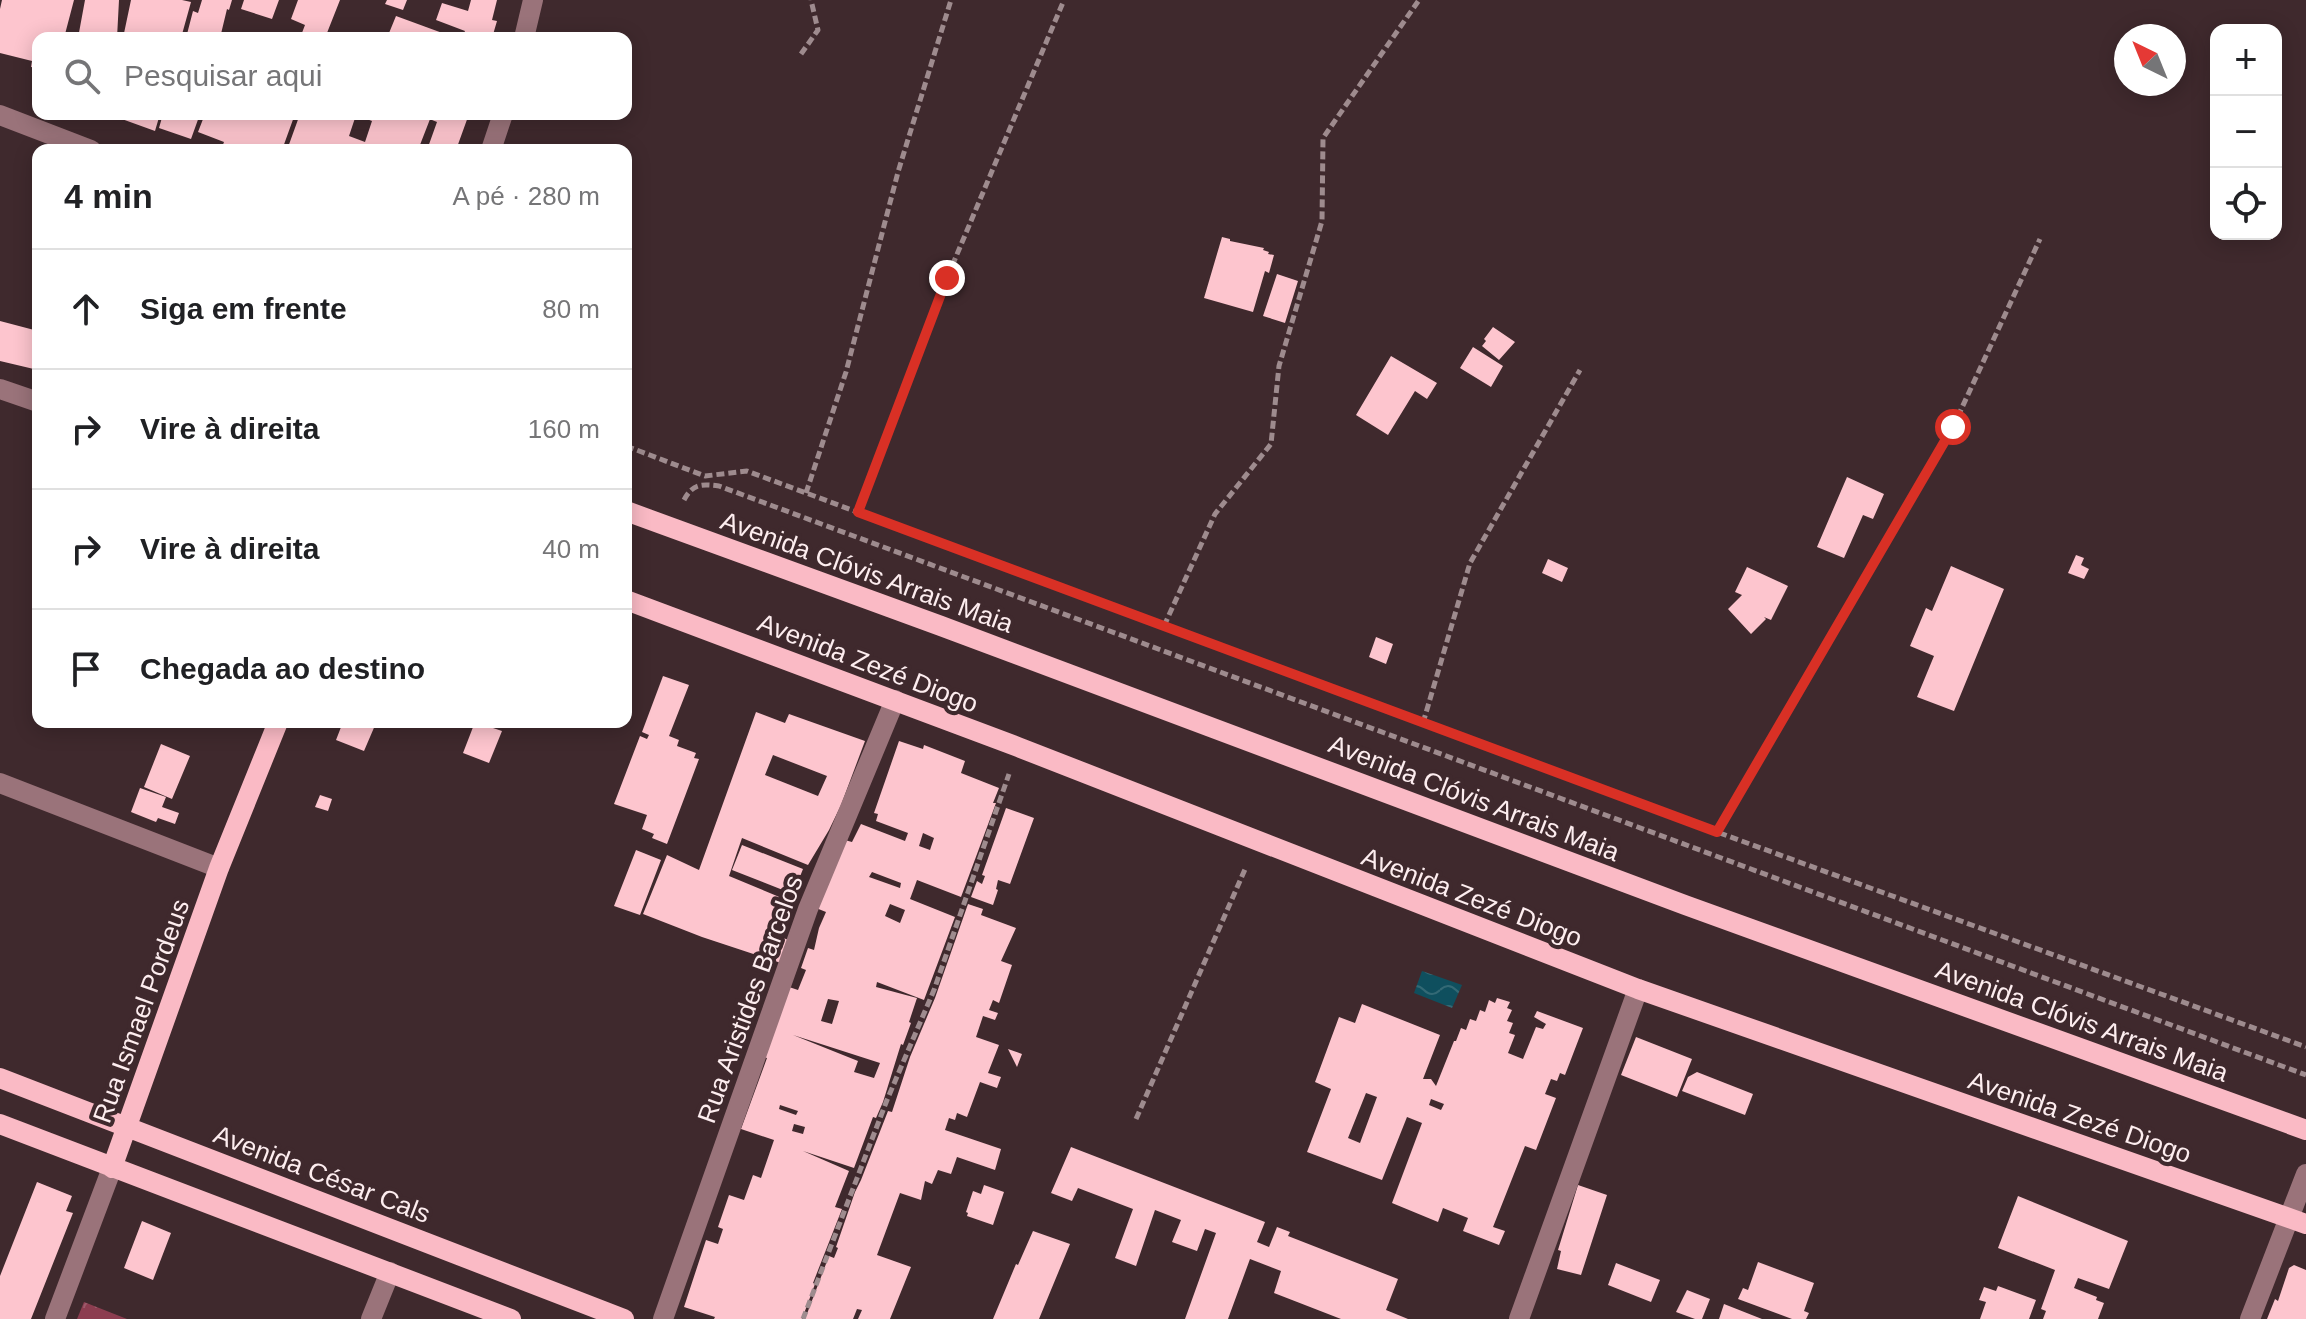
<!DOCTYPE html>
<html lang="pt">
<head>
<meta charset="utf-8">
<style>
	:root { --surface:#fff; --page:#f6f6f6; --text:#202124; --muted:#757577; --line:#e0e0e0 }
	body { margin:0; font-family:Helvetica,sans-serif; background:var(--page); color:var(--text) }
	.controls { position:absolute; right:24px; top:24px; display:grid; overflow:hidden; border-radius:16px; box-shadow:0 4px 20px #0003 }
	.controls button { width:72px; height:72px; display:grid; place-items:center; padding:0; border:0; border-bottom:2px solid var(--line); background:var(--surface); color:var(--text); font:40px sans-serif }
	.compass { position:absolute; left:2114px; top:24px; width:72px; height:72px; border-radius:50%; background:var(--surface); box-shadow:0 4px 20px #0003; rotate:317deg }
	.stop { position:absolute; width:24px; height:24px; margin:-18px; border:6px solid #d93025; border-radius:50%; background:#fff }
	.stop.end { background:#d93025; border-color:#fff; box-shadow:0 2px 8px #0008 }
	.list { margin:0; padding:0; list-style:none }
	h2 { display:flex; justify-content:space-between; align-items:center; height:104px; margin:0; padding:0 32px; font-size:34px }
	h2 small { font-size:26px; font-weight:400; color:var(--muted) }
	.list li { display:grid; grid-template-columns:52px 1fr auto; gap:24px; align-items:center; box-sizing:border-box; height:120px; padding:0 32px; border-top:2px solid var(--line) }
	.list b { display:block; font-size:30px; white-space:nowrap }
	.list em { font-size:26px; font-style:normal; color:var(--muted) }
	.icon { flex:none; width:44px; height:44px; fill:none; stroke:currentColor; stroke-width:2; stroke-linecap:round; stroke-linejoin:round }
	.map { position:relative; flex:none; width:2306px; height:1319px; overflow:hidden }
	.search { position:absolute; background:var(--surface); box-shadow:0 4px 20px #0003; left:32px; top:32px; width:600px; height:88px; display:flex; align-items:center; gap:20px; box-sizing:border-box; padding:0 28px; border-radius:16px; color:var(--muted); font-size:30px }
	.panel { position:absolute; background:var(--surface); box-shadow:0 4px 20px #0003; left:32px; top:144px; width:600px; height:584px; border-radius:16px }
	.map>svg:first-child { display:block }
</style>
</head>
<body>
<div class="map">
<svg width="2306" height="1319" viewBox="0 0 2306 1319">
	<defs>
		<pattern id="forest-crowns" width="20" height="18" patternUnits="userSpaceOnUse" patternTransform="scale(2)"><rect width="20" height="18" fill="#8c3d50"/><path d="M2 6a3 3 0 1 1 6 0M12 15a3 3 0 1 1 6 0" fill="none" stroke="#9d596a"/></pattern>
		<pattern id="water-waves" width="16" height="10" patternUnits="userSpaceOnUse" patternTransform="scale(2)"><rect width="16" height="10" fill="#0f4f5e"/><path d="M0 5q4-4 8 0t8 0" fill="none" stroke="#336975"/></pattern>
	</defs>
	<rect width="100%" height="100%" fill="#3f292d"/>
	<path fill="url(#forest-crowns)" d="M84,1302l43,17h-50z"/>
	<path fill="url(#water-waves)" d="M1422,971l40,14 -10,23 -38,-15z"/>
	<path fill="#fdc5ce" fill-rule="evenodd" d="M2,0h72l-10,38h-26v30l-7,-1 1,-6 -32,-8v-44z
		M85,0h34l-2,38h-39z
		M131,0h51l9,2 -10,36h-58z
		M202,0h30l-3,10 -2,-1 -7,29h-34l7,-27 5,2z
		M244,0h35l-7,19 -31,-10z
		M298,0h42l-15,38h-25l5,-13 -14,-6z
		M387,0h20l-4,10 -18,-6z
		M471,0h26l-5,20 5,1 -5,17h-30l3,-7 -29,-11 6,-17 26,8z
		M396,16l60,22h-69z
		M108,114h52l-5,17z
		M163,114h37l-9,25 -32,-11z
		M205,114h90l-13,36h-61l3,-8 -26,-10z
		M300,114h132l-14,36h-131zM356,115l16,6 -7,21 -16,-6z
		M434,114h35l-13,36h-29l10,-28 -5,-2z
		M1222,237l8,2v2l34,7 -1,2 6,2 -1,2 6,1 -5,18 -4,-2 -12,41 -49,-14z
		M1277,274l21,7 -13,42 -22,-7z
		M0,321l38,10v39l-38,-9z
		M1493,327l22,15 -16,18 -17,-14 4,-5 -2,-2z
		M1473,347l30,19 -12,21 -31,-19z
		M1391,356l46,27 -10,16 -12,-8 -27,44 -32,-20z
		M1847,477l37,17 -11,25 -10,-4 -19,43 -27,-11z
		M2076,555l8,3 -3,7 8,4 -5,10 -16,-6z
		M1548,559l20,9 -6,14 -20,-9z
		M1951,566l53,23 -50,122 -37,-14 17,-41 -24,-10 16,-38 6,3z
		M1747,567l41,19 -17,34 -7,-3 2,2 -15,15 -23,-25 14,-14 -7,-3z
		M1376,637l17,7 -7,20 -17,-7z
		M663,676l26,9 -20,51 10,4 -2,6 19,7 -2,5 5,1 -32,85 -15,-6 2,-4 -12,-5 5,-14 -33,-11 26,-68 7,3 2,-4 -7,-3z
		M756,712l29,11 4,-9 76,27 -24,64 -12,25 -21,35 -66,-27 -13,38 60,25 -15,34 18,6 -8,23 -82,-27 -59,-23 24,-59 32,15zM773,755l54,21 -9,20 -53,-21z
		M343,722l33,1 -12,28 -28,-11z
		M475,722l27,9 -13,32 -26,-10z
		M899,741l24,8 1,-4 41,16 -4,12 38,15 -6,15h3l-35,94 -44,-17 -7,19 45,18 -31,83 -47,-18 -1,5 41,11 -8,24 2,1 -8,22 -2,-1 -18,58 -7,16 -3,-1 -19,51 -51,-17 46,20 -14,36 7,2 -29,74 2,1 -13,35h-88l1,-2 -31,-10 22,-67 12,4 5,-15 -5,-2 11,-32 15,5 9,-25 8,3 13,-38 -33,-11 26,-71 -3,-1 22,-71 12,4 8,-20 -5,-2 7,-20 6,2 5,-22 7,-16 -10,-4 25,-69 11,3 9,-18 44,17 3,-8 -32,-12 2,-7 -4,-1zM923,833l11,5 -4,12 -11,-4zM872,872l29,11 -1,5 -31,-11zM890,904l15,6 -5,13 -15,-7zM828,999l11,2 -7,23 -11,-3zM793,1035l87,28 -6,15 -20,-6 4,-11zM780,1105l18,6 -2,4 -17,-6zM794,1124l11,3 -2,7 -11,-3z
		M161,744l29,12 -18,43 -28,-12z
		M140,788l26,9 -4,10 17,6 -4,11 -17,-6 -2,4 -25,-10z
		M320,795l12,4 -4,12 -13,-4z
		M1006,808l28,10 -24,66 -12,-4 -2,9 2,1 -5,15 -22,-8 6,-16 5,3 3,-8 -3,-1z
		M742,845l61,24 -10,25 -61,-24z
		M636,850l25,10 -21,55 -26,-9z
		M968,904l15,5 -2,6 35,13 -15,33 11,4 -13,38 -6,-3 -4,10 9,3 -3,7 -12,-4 -7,21 23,8 -11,28 13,4 -4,11 -17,-6 -13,35 -10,-4 -2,7 -6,-2 -4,12 56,19 -6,21 -38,-13 -6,17 -13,-4 -6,14 -7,-3 -4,19 -21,-7 -23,62 34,12 -21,52h-32l4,-9 -5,-1 -4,10h-48l24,-63 5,2 4,-10 -2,-1 19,-55 6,-12 27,-69 4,1 18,-55 25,-59z
		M1497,998l13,4 -3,6 5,2 -5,11 6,2 -4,10 6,2 -7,18 15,6 13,-32 7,2 3,-5 -12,-7 3,-6 46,17 -18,47 -5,-2 -3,8 -6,-2 -6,15 11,4 -20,52 -11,-4 -32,81 12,4 -6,14 -36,-14 5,-13 -25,-10 -5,14 -46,-19 30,-80 -15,-6 -25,63 -75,-28 24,-63 -16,-7 24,-65 16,6 7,-19 78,31 -17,44h8l5,7 18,-45h2l5,-13 5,2 4,-11 6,2 4,-11 5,2 4,-12 6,3zM1366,1093l11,4 -17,46 -12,-5zM1431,1099l13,5 -3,6 -12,-5z
		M1636,1037l56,22 -15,38 -56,-22z
		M1008,1049l14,5 -5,13z
		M1697,1072l56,22 -8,21 -63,-24 6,-14z
		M1071,1147l194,75 -8,20 12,5 8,-20 13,5 -2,4 110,43 -12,31 22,9h-67l-67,-26 7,-22 -31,-12 -22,60h-43l31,-86 -11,-4 -8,22 -25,-9 9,-22 -26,-10 -19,56 -21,-8 18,-49 -55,-21 -6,13 -21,-8z
		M37,1182l35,14 -6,15 7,2 -42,106h-31v-43z
		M984,1185l20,7 -11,33 -26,-9 1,-3 -2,-1 7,-21 8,3z
		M1578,1185l29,10 -26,80 -24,-6 4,-18 -3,-1z
		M2018,1196l110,45 -19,48 -31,-11 -4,10 23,9 -1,3 8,3 -6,16h-55l3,-8 -5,-2 14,-39 -57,-22z
		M142,1221l29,12 -18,47 -29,-12z
		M1033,1231l37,13 -31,75h-46l23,-55 2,1z
		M1758,1262l56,21 -10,28 5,2 -3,6h-14l-54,-20 5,-11 5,2z
		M1616,1263l44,17 -9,22 -43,-17z
		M2294,1265l12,5v49h-39l8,-20 3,2 11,-33z
		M1998,1286l38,14 -7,19h-49l6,-17 -7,-2 5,-13 12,4z
		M1687,1290l23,9 -8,20h-7l-19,-7z
		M1724,1304l38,15h-43z"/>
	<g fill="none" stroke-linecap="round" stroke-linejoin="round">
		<path stroke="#9e8b8e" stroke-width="5" stroke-dasharray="8 4" stroke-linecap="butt" d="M801,54l17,-24 -7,-30
			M626,446l79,30 42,-5 970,361 589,215
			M806,493l40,-121 52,-200 53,-172
			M684,500c9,-17 18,-16 35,-14l1587,589
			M858,512l89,-234 117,-278
			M1164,626l51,-112 56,-70 8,-78 43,-145 1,-83 96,-138
			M1423,723l47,-160 110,-193
			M1717,832l236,-405 87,-188
			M1136,1119l110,-252
			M803,1319l84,-219 47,-110 75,-216"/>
		<path stroke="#9a737a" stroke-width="20" d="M524,38l9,-38
			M0,115l91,35
			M491,150l12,-36
			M0,389l38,13
			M0,783l219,85
			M55,1319l57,-151
			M371,1319l19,-47
			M663,1319l145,-410 87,-209
			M1519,1319l119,-330
			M2250,1319l56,-145"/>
		<path stroke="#fabac5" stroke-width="20" d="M626,511l315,115 744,279 621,225
			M626,600l392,147 620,242 668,235
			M0,1078l624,241
			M0,1124l511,195
			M112,1168l107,-300 59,-146"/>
	</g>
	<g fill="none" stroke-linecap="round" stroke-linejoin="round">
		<path stroke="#d93025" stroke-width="10" d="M947,278l-89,234 859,320 236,-405"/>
	</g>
	<g text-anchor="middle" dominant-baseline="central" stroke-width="8" stroke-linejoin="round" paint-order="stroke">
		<g font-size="26" fill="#fdedef" stroke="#3f292d">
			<text transform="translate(867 572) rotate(20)">Avenida Clóvis Arrais Maia</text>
			<text transform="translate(868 663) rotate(21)">Avenida Zezé Diogo</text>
			<text transform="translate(1474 798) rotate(21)">Avenida Clóvis Arrais Maia</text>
			<text transform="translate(1472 897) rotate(21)">Avenida Zezé Diogo</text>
			<text transform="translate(750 999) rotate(-70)">Rua Aristides Barcelos</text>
			<text transform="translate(141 1011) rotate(-70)">Rua Ismael Pordeus</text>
			<text transform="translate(2082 1021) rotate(20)">Avenida Clóvis Arrais Maia</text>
			<text transform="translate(2080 1117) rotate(19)">Avenida Zezé Diogo</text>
			<text transform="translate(322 1174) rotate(21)">Avenida César Cals</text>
		</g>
	</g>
</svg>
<div class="controls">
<button>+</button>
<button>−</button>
<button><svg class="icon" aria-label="locate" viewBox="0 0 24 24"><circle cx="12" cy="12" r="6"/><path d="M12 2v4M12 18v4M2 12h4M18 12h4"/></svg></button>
</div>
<svg class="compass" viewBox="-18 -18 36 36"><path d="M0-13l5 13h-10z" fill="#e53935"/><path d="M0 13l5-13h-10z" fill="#757577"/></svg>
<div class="stop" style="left:1953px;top:427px"></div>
<div class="stop end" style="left:947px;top:278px"></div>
<div class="search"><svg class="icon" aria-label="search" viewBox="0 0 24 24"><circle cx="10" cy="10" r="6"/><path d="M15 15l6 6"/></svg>Pesquisar aqui</div>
<section class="panel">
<h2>4 min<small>A pé · 280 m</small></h2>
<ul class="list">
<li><svg class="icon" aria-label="ahead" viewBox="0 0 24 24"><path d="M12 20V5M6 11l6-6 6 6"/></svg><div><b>Siga em frente</b></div><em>80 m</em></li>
<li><svg class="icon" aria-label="right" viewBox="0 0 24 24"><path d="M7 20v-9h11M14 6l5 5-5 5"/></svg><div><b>Vire à direita</b></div><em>160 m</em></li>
<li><svg class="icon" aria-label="right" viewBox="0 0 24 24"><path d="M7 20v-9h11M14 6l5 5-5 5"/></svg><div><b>Vire à direita</b></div><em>40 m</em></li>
<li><svg class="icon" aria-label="arrive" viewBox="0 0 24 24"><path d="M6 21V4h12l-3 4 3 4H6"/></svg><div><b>Chegada ao destino</b></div></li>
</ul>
</section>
</div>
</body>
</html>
